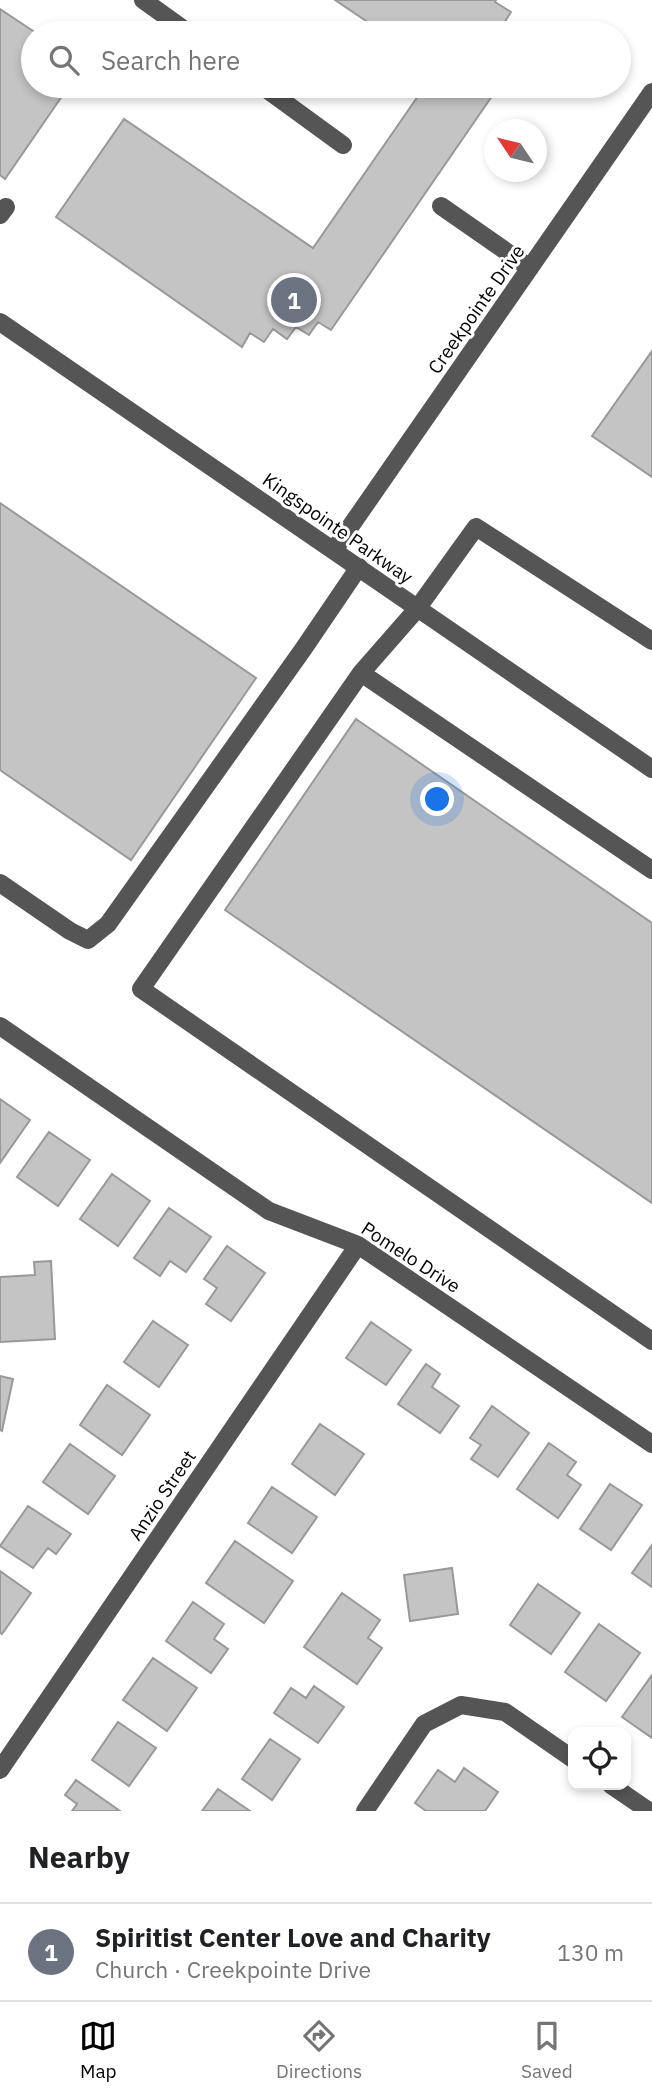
<!DOCTYPE html>
<html lang="en">
<head>
<meta charset="utf-8">
<style>
	:root { --surface:#fff; --page:#f6f6f6; --text:#202124; --muted:#757577; --line:#e0e0e0; --accent:#000 }
	body { margin:0; font-family:"IBM Plex Sans",sans-serif; background:var(--page); color:var(--text) }
	.controls { position:absolute; right:21px; bottom:21px; display:grid; overflow:hidden; border-radius:14px; box-shadow:0 4px 10px #0003 }
	.controls button { width:63px; height:63px; display:grid; place-items:center; padding:0; border:0; border-bottom:2px solid var(--line); background:var(--surface); color:var(--text); font:35px sans-serif }
	.compass { position:absolute; left:484px; top:119px; width:63px; height:63px; border-radius:50%; background:var(--surface); box-shadow:0 4px 10px #0003; rotate:305deg }
	.you { position:absolute; left:438px; top:800px; width:24px; height:24px; margin:-18px; border:5px solid #fff; border-radius:50%; background:#1a73e8; box-shadow:0 0 0 10px #1a73e833 }
	.badge { display:grid; place-items:center; width:46px; height:46px; border-radius:50%; background:var(--accent); color:#fff; font-size:23px; font-weight:700 }
	.pin { position:absolute; translate:-50% -50%; border:4px solid #fff; box-shadow:0 2px 7px #0006 }
	.list { margin:0; padding:0; list-style:none }
	h2 { display:flex; justify-content:space-between; align-items:center; height:91px; margin:0; padding:0 28px; font-size:30px }
	h2 small { font-size:23px; font-weight:400; color:var(--muted) }
	.list li { display:grid; grid-template-columns:46px 1fr auto; gap:21px; align-items:center; box-sizing:border-box; height:98px; padding:0 28px; border-top:2px solid var(--line) }
	.list b { display:block; font-size:26px; white-space:nowrap }
	.list p { margin:0; font-size:23px; white-space:nowrap; color:var(--muted) }
	.list em { font-size:23px; font-style:normal; color:var(--muted) }
	.icon { flex:none; width:38px; height:38px; fill:none; stroke:currentColor; stroke-width:2; stroke-linecap:round; stroke-linejoin:round }
	.map { position:relative; flex:none; width:652px; height:1811px; overflow:hidden }
	.search { position:absolute; background:var(--surface); box-shadow:0 4px 10px #0003; left:21px; right:21px; top:21px; height:77px; display:flex; align-items:center; gap:18px; box-sizing:border-box; padding:0 24px; border-radius:38px; color:var(--muted); font-size:26px }
	.sheet { height:189px; background:var(--surface) }
	nav { display:flex; justify-content:space-around; align-items:center; box-sizing:border-box; height:98px; border-top:2px solid var(--line); background:var(--surface); font-size:19px; color:var(--muted) }
	nav a { display:grid; justify-items:center; gap:4px }
	nav .on { color:var(--accent) }
	.map>svg:first-child { display:block }
</style>
</head>
<body>
<div class="map">
<svg width="652" height="1811" viewBox="0 0 652 1811">
	<rect width="100%" height="100%" fill="#fff"/>
	<path fill="#c4c4c4" stroke="#999" stroke-width="2" d="M335,0h161l-1,2 16,10 -9,14 12,7h-130z
		M0,9l36,24h-3v53h36l-64,93 -5,-4z
		M425,86h74l-168,244 -13,-8 -9,13 -13,-8 -9,12 -14,-10 -9,13 -14,-9 -8,14 -186,-130 68,-98 189,129z
		M652,351v126l-60,-41z
		M0,503l256,175 -125,182 -131,-90z
		M356,719l296,204v280l-427,-293z
		M0,1099l30,21 -30,43z
		M49,1132l41,28 -32,46 -41,-29z
		M112,1174l38,27 -32,45 -38,-27z
		M169,1208l42,29 -25,35 -16,-11 -10,15 -26,-18z
		M227,1246l38,27 -34,48 -25,-17 11,-16 -13,-9z
		M51,1261l4,78 -55,3v-65l35,-2 -1,-13z
		M153,1321l35,24 -29,42 -35,-25z
		M371,1322l40,28 -25,35 -40,-27z
		M426,1364l14,10 -8,13 27,19 -19,27 -42,-29z
		M0,1376l13,3 -11,52 -2,-1z
		M107,1385l43,30 -28,40 -42,-30z
		M492,1406l37,27 -31,44 -27,-18 10,-14 -11,-7z
		M320,1424l44,30 -29,41 -43,-31z
		M549,1443l27,19 -9,13 14,10 -23,33 -41,-29z
		M70,1444l45,32 -27,38 -45,-32z
		M610,1484l32,21 -31,45 -31,-21z
		M272,1487l45,30 -25,36 -44,-30z
		M28,1506l43,28 -15,20 -8,-6 -15,20 -33,-22z
		M235,1541l58,40 -29,42 -58,-40z
		M652,1545v42l-20,-14z
		M452,1568l6,46 -48,7 -6,-46z
		M0,1571l31,22 -29,41 -2,-1z
		M538,1584l42,29 -29,41 -41,-29z
		M342,1593l38,27 -12,18 14,10 -25,36 -53,-37z
		M193,1602l31,22 -10,15 14,10 -17,24 -45,-32z
		M599,1624l41,29 -34,48 -41,-29z
		M153,1658l44,30 -30,43 -44,-31z
		M652,1675v63l-30,-21z
		M314,1686l30,21 -26,36 -44,-30 17,-25 15,10z
		M118,1722l38,26 -27,38 -37,-26z
		M270,1739l30,20 -28,41 -30,-21z
		M464,1768l34,24 -13,19h-59l-11,-8 23,-33 17,12z
		M76,1780l44,31h-48l5,-7 -12,-9z
		M218,1789l32,22h-48z"/>
	<g fill="none" stroke-linecap="round" stroke-linejoin="round">
		<path stroke="#555" stroke-width="18" d="M143,0l46,33
			M262,86l81,59
			M441,206l89,62
			M0,215l6,-8
			M0,322l652,447
			M334,550l318,-458
			M652,641l-176,-114 -59,82 -56,64 291,197
			M361,673l-220,316 511,352
			M0,883l70,48 18,9 20,-16 196,-276 55,-81
			M0,1026l269,185 89,34 294,199
			M0,1770l358,-525
			M611,1785l38,26
			M365,1811l59,-87 37,-19 44,7 68,47"/>
	</g>
	<g text-anchor="middle" dominant-baseline="central" stroke-width="6" stroke-linejoin="round" paint-order="stroke">
		<g font-size="19" fill="#000" stroke="#fff">
			<text transform="translate(476 309) rotate(-55)">Creekpointe Drive</text>
			<text transform="translate(338 528) rotate(35)">Kingspointe Parkway</text>
			<text transform="translate(411 1257) rotate(33)">Pomelo Drive</text>
			<text transform="translate(162 1495) rotate(-56)">Anzio Street</text>
		</g>
	</g>
</svg>
<div class="controls">
<button><svg class="icon" aria-label="locate" viewBox="0 0 24 24"><circle cx="12" cy="12" r="6"/><path d="M12 2v4M12 18v4M2 12h4M18 12h4"/></svg></button>
</div>
<svg class="compass" viewBox="-18 -18 36 36"><path d="M0-13l5 13h-10z" fill="#e53935"/><path d="M0 13l5-13h-10z" fill="#757577"/></svg>
<div class="you"></div>
<div class="pin badge" style="left:294px;top:300px;background:#6b7280">1</div>
<div class="search"><svg class="icon" aria-label="search" viewBox="0 0 24 24"><circle cx="10" cy="10" r="6"/><path d="M15 15l6 6"/></svg>Search here</div>
</div>
<section class="sheet">
<h2>Nearby<small></small></h2>
<ul class="list">
<li><span class="badge" style="background:#6b7280">1</span><div><b>Spiritist Center Love and Charity</b><p>Church · Creekpointe Drive</p></div><em>130 m</em></li>
</ul>
</section>
<nav>
<a class="on"><svg class="icon" aria-label="map" viewBox="0 0 24 24"><path d="M3 6l6-2 6 2 6-2v14l-6 2-6-2-6 2zM9 4v14M15 6v14"/></svg>Map</a>
<a><svg class="icon" aria-label="directions" viewBox="0 0 24 24"><path d="M12 3l9 9-9 9-9-9zM9 14v-3h6M13 9l2 2-2 2"/></svg>Directions</a>
<a><svg class="icon" aria-label="saved" viewBox="0 0 24 24"><path d="M7 4h10v16l-5-4-5 4z"/></svg>Saved</a>
</nav>
</body>
</html>
